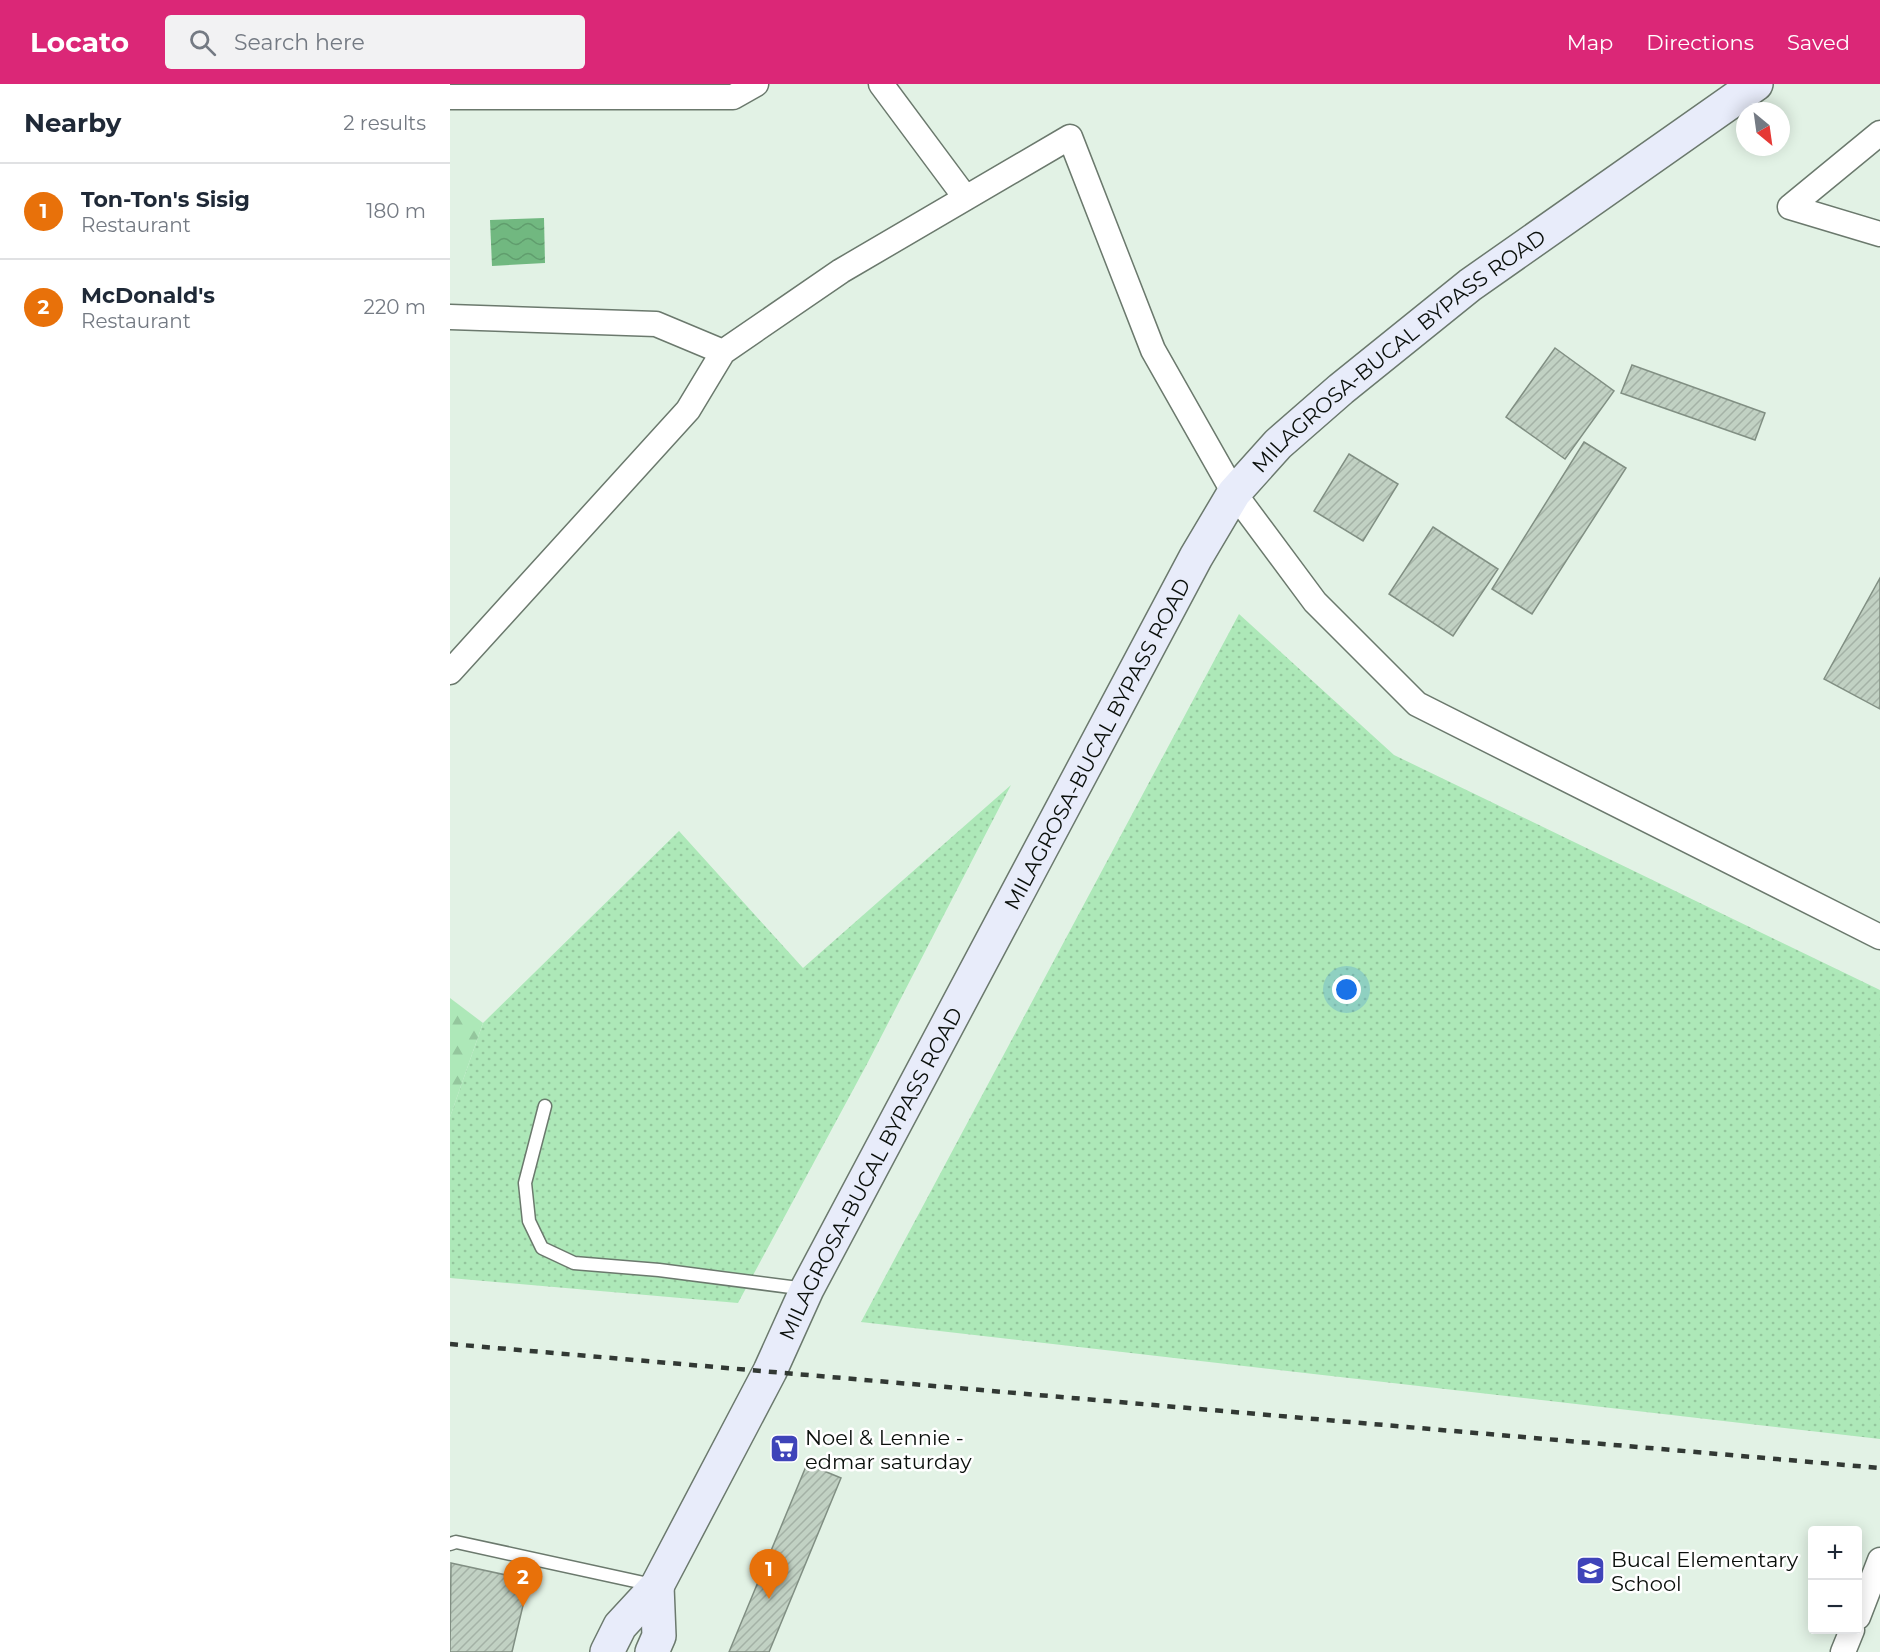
<!DOCTYPE html>
<html lang="en">
<head>
<meta charset="utf-8">
<style>
	:root { --surface:#fff; --page:#f2f2f3; --text:#1f2937; --muted:#747a83; --line:#e0e1e3; --accent:#db2777 }
	body { margin:0; font-family:Montserrat,sans-serif; background:var(--page); color:var(--text) }
	.controls { position:absolute; right:18px; bottom:18px; display:grid; overflow:hidden; border-radius:6px; box-shadow:0 3px 15px #0003 }
	.controls button { width:54px; height:54px; display:grid; place-items:center; padding:0; border:0; border-bottom:2px solid var(--line); background:var(--surface); color:var(--text); font:30px sans-serif }
	.compass { position:absolute; left:1286px; top:18px; width:54px; height:54px; border-radius:50%; background:var(--surface); box-shadow:0 3px 15px #0003; rotate:151deg }
	.you { position:absolute; left:897px; top:906px; width:21px; height:21px; margin:-15px; border:4px solid #fff; border-radius:50%; background:#1a73e8; box-shadow:0 0 0 9px #1a73e833 }
	.badge { display:grid; place-items:center; width:39px; height:39px; border-radius:50%; background:var(--accent); color:#fff; font-size:20px; font-weight:700 }
	.pin { position:absolute; translate:-50% -50px; filter:drop-shadow(0 2px 3px #0008) }
	.pin::after { content:''; position:absolute; top:32px; width:21px; height:18px; background:inherit; clip-path:polygon(0 0,100% 0,50% 100%) }
	.list { margin:0; padding:0; list-style:none }
	h2 { display:flex; justify-content:space-between; align-items:center; height:78px; margin:0; padding:0 24px; font-size:26px }
	h2 small { font-size:20px; font-weight:400; color:var(--muted) }
	.list li { display:grid; grid-template-columns:39px 1fr auto; gap:18px; align-items:center; box-sizing:border-box; height:96px; padding:0 24px; border-top:2px solid var(--line) }
	.list b { display:block; font-size:22px; white-space:nowrap }
	.list p { margin:0; font-size:20px; white-space:nowrap; color:var(--muted) }
	.list em { font-size:20px; font-style:normal; color:var(--muted) }
	.icon { flex:none; width:33px; height:33px; fill:none; stroke:currentColor; stroke-width:2; stroke-linecap:round; stroke-linejoin:round }
	.map { position:relative; flex:none; width:1430px; height:1568px; overflow:hidden }
	header { display:flex; align-items:center; gap:36px; box-sizing:border-box; height:84px; padding:0 30px; background:var(--accent); color:#fff }
	header strong { font-size:28px }
	nav { display:flex; gap:33px; margin-inline-start:auto; font-size:21px }
	.search { width:420px; height:54px; background:var(--page); display:flex; align-items:center; gap:15px; box-sizing:border-box; padding:0 21px; border-radius:6px; color:var(--muted); font-size:22px }
	main { display:flex }
	aside { flex:1; background:var(--surface) }
	.map>svg:first-child { display:block }
</style>
</head>
<body>
<header>
<strong>Locato</strong>
<div class="search"><svg class="icon" aria-label="search" viewBox="0 0 24 24"><circle cx="10" cy="10" r="6"/><path d="M15 15l6 6"/></svg>Search here</div>
<nav><a>Map</a><a>Directions</a><a>Saved</a></nav>
</header>
<main>
<aside>
<h2>Nearby<small>2 results</small></h2>
<ul class="list">
<li><span class="badge" style="background:#e8710a">1</span><div><b>Ton-Ton's Sisig</b><p>Restaurant</p></div><em>180 m</em></li>
<li><span class="badge" style="background:#e8710a">2</span><div><b>McDonald's</b><p>Restaurant</p></div><em>220 m</em></li>
</ul>
</aside>
<div class="map">
<svg width="1430" height="1568" viewBox="0 0 1430 1568">
	<defs>
		<pattern id="grass-dots" width="8" height="8" patternUnits="userSpaceOnUse" patternTransform="scale(1.5)"><rect width="8" height="8" fill="#ade8b8"/><path d="M2 2h.1M6 6h.1" fill="none" stroke="#94c69d" stroke-width="1.8" stroke-linecap="round"/></pattern>
		<pattern id="forest-firs" width="22" height="20" patternUnits="userSpaceOnUse" patternTransform="scale(1.5)"><rect width="22" height="20" fill="#ade8b8"/><path d="M5 1l3.5 6h-7zM16 11l3.5 6h-7z" fill="#94c69d"/></pattern>
		<pattern id="water-waves" width="16" height="10" patternUnits="userSpaceOnUse" patternTransform="scale(1.5)"><rect width="16" height="10" fill="#71b880"/><path d="M0 5q4-4 8 0t8 0" fill="none" stroke="#609d6d"/></pattern>
		<pattern id="building-hatch" width="6" height="6" patternUnits="userSpaceOnUse" patternTransform="scale(1.5)"><rect width="6" height="6" fill="#c1d1c3"/><path d="M-1 1l2-2M0 6l6-6M5 7l2-2" fill="none" stroke="#a4b2a6"/></pattern>
	</defs>
	<rect width="100%" height="100%" fill="#e2f2e5"/>
	<path fill="url(#grass-dots)" d="M789,530l155,141 486,235v449l-1019,-117z
		M561,701l-144,279 -129,239 -288,-25v-161l33,-94 196,-192 124,137z"/>
	<path fill="url(#forest-firs)" d="M0,914l33,25 -33,94z"/>
	<path fill="url(#water-waves)" d="M94,134l1,45 -53,3 -2,-46z"/>
	<path fill="url(#building-hatch)" stroke="#818f83" stroke-width="1.5" d="M1105,264l59,43 -49,68 -59,-42z
		M1182,281l133,48 -10,27 -134,-47z
		M1134,358l42,26 -94,146 -40,-25z
		M899,370l49,30 -35,57 -49,-30z
		M983,443l65,42 -45,67 -64,-42z
		M1430,494v131l-56,-30z
		M357,1380l34,14 -72,174h-40z
		M1,1479l78,17 -17,72h-62z"/>
	<g fill="none" stroke-linecap="round" stroke-linejoin="round">
		<defs>
			<path id="lane" d="M95,1022l-20,77 4,38 13,27 32,15 85,7 147,19
				M0,1460l6,-2 197,43"/>
			<path id="street" d="M431,0l84,113
				M0,13h283l23,-13
				M1340,123l90,-74
				M1340,123l90,27
				M0,233l206,7 67,28 118,-81 229,-134 83,213 81,143 81,109 102,102 463,233
				M0,588l238,-262 35,-58
				M1408,1533l22,-57
				M1393,1568l9,-22"/>
			<g id="secondary">
				<path id="s1" d="M157,1568l13,-26 37,-40 113,-215 37,-82 389,-732 38,-64 44,-49 63,-55 129,-104 286,-201"/>
				<path d="M202,1568l7,-16 -2,-50"/>
			</g>
		</defs>
		<use href="#lane" stroke="#6b796d" stroke-width="15"/>
		<use href="#street" stroke="#6b796d" stroke-width="27"/>
		<use href="#secondary" stroke="#6b796d" stroke-width="36"/>
		<use href="#lane" stroke="#fff" stroke-width="12"/>
		<use href="#street" stroke="#fff" stroke-width="24"/>
		<use href="#secondary" stroke="#e8ecfa" stroke-width="33"/>
		<path stroke="#323934" stroke-width="4.5" stroke-dasharray="8 8" stroke-linecap="butt" d="M0,1260l1430,124"/>
	</g>
	<defs>
		<symbol id="supermarket-square" viewBox="-11 -11 22 22"><rect x="-9" y="-9" width="18" height="18" rx="4" fill="#3f44b9" stroke="#fff"/><path d="M-6-5.5h2.5l.6 2H6L4.5 2H-2.5L-4.4-4H-6ZM-1.5 3.2a1.3 1.3 0 1 0 .1 0ZM3 3.2a1.3 1.3 0 1 0 .1 0Z" fill="#fff"/></symbol>
		<symbol id="school-square" viewBox="-11 -11 22 22"><rect x="-9" y="-9" width="18" height="18" rx="4" fill="#3f44b9" stroke="#fff"/><path d="M0-5L7-2L0 1L-7-2ZM-4 1L0 2.5L4 1V4Q0 6-4 4Z" fill="#fff"/></symbol>
	</defs>
	<g fill-rule="evenodd">
		<use href="#supermarket-square" x="318" y="1348" width="33" height="33"/>
		<use href="#school-square" x="1124" y="1470" width="33" height="33"/>
	</g>
	<g text-anchor="middle" dominant-baseline="central" stroke-width="5" stroke-linejoin="round" paint-order="stroke">
		<g font-size="21" fill="#0a0f0b" stroke="#fff">
			<text stroke="none"><textPath href="#s1" startOffset="1538">MILAGROSA-BUCAL BYPASS ROAD</textPath></text>
			<text stroke="none"><textPath href="#s1" startOffset="1034">MILAGROSA-BUCAL BYPASS ROAD</textPath></text>
			<text stroke="none"><textPath href="#s1" startOffset="548">MILAGROSA-BUCAL BYPASS ROAD</textPath></text>
		</g>
		<g font-size="21" fill="#0a0f0b" stroke="#fff" text-anchor="start">
			<text x="355" y="1353">Noel &amp; Lennie -<tspan x="355" dy="24">edmar saturday</tspan></text>
			<text x="1161" y="1475">Bucal Elementary<tspan x="1161" dy="24">School</tspan></text>
		</g>
	</g>
</svg>
<div class="controls">
<button>+</button>
<button>−</button>
</div>
<svg class="compass" viewBox="-18 -18 36 36"><path d="M0-13l5 13h-10z" fill="#e53935"/><path d="M0 13l5-13h-10z" fill="#747a83"/></svg>
<div class="you"></div>
<div class="pin badge" style="left:319px;top:1515px;background:#e8710a">1</div>
<div class="pin badge" style="left:73px;top:1523px;background:#e8710a">2</div>
</div>
</main>
</body>
</html>
